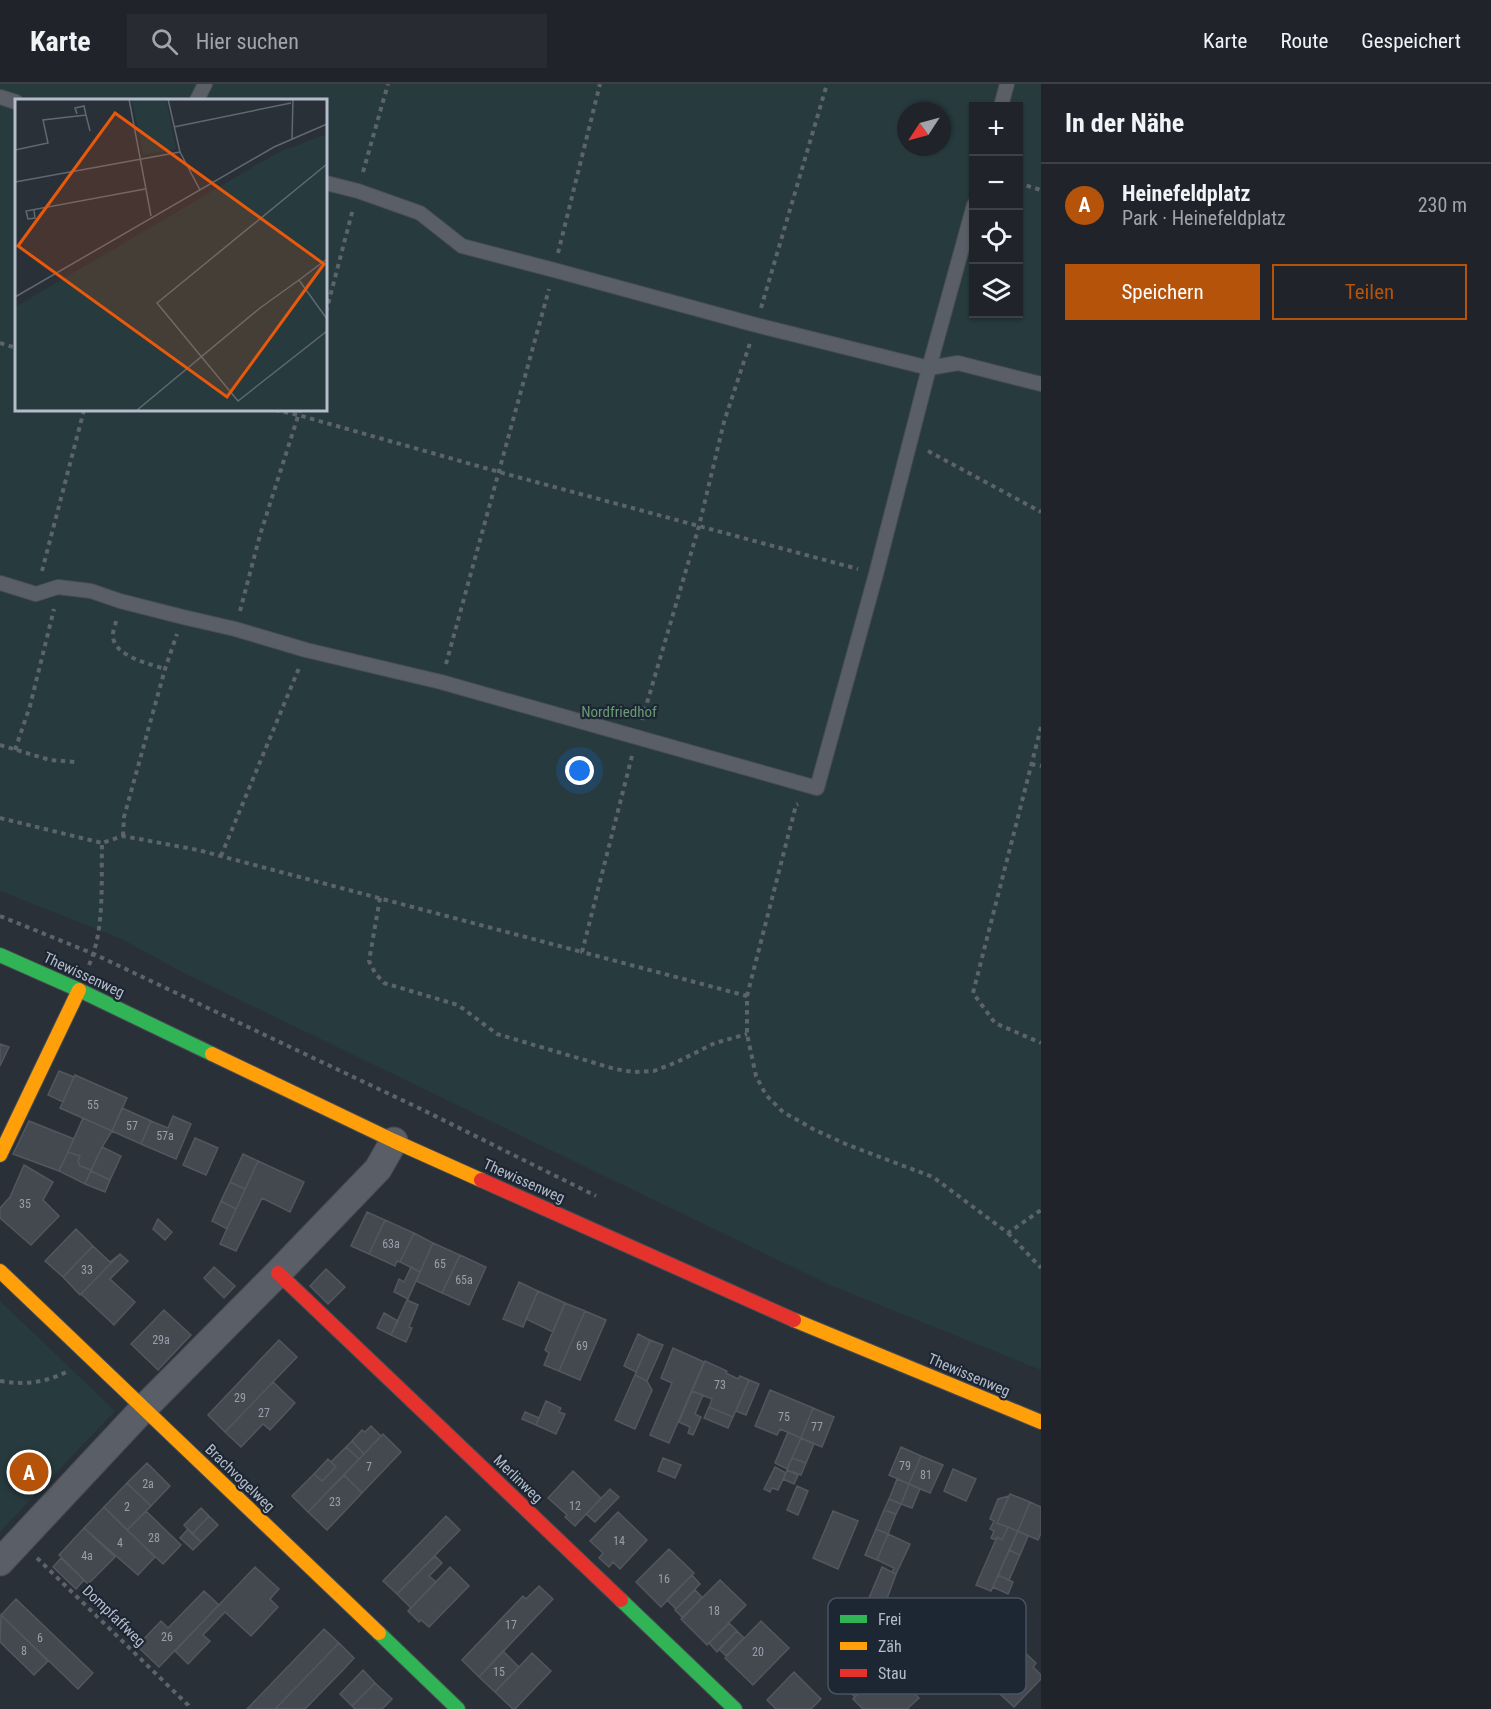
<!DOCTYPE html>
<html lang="de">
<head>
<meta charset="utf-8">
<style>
	:root { --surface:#20242a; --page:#282c32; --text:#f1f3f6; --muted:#a2a4a8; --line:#3d4147; --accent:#b45309 }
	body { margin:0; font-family:"Roboto Condensed",sans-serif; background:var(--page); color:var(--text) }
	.controls { position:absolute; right:18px; top:18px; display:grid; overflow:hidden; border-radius:0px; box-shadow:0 2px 4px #0004 }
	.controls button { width:54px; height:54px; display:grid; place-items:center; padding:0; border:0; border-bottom:2px solid var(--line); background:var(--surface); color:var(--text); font:30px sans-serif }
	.compass { position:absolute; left:897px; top:18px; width:54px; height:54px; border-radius:50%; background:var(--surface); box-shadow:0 2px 4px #0004; rotate:234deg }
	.you { position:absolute; left:580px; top:687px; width:21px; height:21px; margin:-15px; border:4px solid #fff; border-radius:50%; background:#1a73e8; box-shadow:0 0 0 9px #1a73e833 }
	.badge { display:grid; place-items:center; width:39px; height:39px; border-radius:50%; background:var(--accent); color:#fff; font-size:20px; font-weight:700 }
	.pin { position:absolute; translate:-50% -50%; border:3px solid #fff; box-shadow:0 2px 6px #0006 }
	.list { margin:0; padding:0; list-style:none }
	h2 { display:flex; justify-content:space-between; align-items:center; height:78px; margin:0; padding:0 24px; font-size:26px }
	h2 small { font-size:20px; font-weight:400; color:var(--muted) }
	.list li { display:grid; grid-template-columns:39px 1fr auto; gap:18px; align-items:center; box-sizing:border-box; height:84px; padding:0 24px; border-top:2px solid var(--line) }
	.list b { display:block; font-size:22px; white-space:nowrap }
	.list p { margin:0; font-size:20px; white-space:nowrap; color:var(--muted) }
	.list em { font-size:20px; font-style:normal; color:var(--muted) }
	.actions { display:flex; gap:12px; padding:18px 24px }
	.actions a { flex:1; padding:14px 0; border:2px solid var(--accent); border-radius:0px; text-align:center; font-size:21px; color:var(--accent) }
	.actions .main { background:var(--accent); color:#fff }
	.icon { flex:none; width:33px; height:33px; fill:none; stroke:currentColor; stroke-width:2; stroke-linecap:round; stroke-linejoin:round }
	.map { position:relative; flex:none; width:1041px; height:1625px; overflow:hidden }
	header { display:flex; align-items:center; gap:36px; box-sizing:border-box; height:84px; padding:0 30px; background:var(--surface); border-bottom:2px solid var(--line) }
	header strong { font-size:28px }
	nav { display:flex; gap:33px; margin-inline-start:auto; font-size:21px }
	.search { width:420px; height:54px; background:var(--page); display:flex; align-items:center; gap:15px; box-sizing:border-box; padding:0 21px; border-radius:0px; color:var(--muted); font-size:22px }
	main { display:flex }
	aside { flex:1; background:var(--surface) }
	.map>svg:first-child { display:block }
</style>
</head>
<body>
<header>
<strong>Karte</strong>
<div class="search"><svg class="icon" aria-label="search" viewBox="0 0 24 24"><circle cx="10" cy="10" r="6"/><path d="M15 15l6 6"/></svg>Hier suchen</div>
<nav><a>Karte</a><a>Route</a><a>Gespeichert</a></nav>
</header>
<main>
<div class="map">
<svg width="1041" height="1625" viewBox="0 0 1041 1625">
	<rect width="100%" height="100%" fill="#2a3038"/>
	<path fill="#273a3e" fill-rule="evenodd" d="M0,0h1041v1286l-211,-85 -648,-313 -60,-33 -122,-48zM16,16h310v310h-310zM974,22h44v208h-44zM906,27h36v36h-36z
		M0,1217l115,110 -115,121z"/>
	<path fill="#444950" stroke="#52575f" stroke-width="1.5" d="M0,960l9,3 -9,19z
		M59,987l15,6 -11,25 -15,-7z
		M75,991l52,23 -15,33 -52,-23z
		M122,1024l29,13 -10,23 -29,-13z
		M173,1032l18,8 -15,35 -35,-15 10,-23 17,7z
		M83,1034l29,13 -10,16 -11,23 -11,-4 -2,-5 2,-5 -12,-4z
		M29,1037l45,18 -15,32 -46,-17z
		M195,1054l23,10 -12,27 -23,-10z
		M102,1063l19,9 -11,24 -19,-9z
		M68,1068l12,4 -2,5 2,5 11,4 -6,14 -26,-13z
		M243,1070l15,7 -13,28 -15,-7z
		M258,1077l46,21 -14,30 -28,-14 -26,53 -16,-7z
		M24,1081l29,17 -10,18 16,16 -28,29 -31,-27v-10l10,-11z
		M91,1087l19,9 -5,12 -20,-8z
		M230,1098l15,7 -9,20 -15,-8z
		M221,1117l15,8 -9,20 -15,-8z
		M367,1128l18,8 -16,34 -18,-8z
		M158,1135l14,13 -7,8 -12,-11z
		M385,1136l29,13 -14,29 -3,-1 -2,5 -26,-12z
		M76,1145l17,17 -30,31 -18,-16z
		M414,1149l19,10 -13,29 -20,-10z
		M433,1159l27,12 -18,38 -26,-12z
		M93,1162l17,16 10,-8 -40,41 -17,-18z
		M120,1170l8,7 -18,18 25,23 -21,23 -33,-31z
		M460,1171l26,12 -17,38 -27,-12z
		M214,1183l21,19 -11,12 -20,-20z
		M411,1183l9,5 -12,27 -14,-7 5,-13 5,3z
		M326,1185l19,18 -17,17 -18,-18z
		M519,1198l19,9 -15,36 -20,-8z
		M538,1207l27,12 -12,29 -27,-13z
		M407,1216l11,5 -9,22 3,1 -6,14 -15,-7z
		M565,1219l20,8 -26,60 -15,-6 5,-12 -4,-3z
		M164,1226l27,25 -33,35 -27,-26z
		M585,1227l21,9 -26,60 -21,-9z
		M384,1229l14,8 -7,14 -14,-7z
		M638,1250l12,6 -14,32 -12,-6z
		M279,1256l18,17 -72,75 -17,-17z
		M650,1256l13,5 -16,36 -12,-6z
		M673,1264l31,14 -35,81 -19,-8 22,-52 -11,-5z
		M705,1277l22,10 -1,2 12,6 2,-3 9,4 -16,37 -24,-10 3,-8 -20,-8z
		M635,1291l12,6 5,9 -17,39 -20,-9z
		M749,1296l10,4 -13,31 -10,-4z
		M273,1298l22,21 -25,27 -7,-6 -22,23 -16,-15z
		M770,1306l43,18 -12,30 -21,-9 -3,6 -22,-9z
		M692,1307l11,4 -8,19 6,3 -8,18 -5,-2 2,-6 -11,-5z
		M546,1317l15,7 -2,4 6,2 -9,20 -20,-9z
		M709,1323l24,10 -5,11 -24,-10z
		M813,1324l21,9 -12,30 -21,-9z
		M525,1328l14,6 -3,7 -14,-6z
		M371,1342l10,10 -17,18 -12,-13 10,-11 3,2z
		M788,1348l13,6 -14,31 -12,-6z
		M383,1350l18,18 -39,41 -18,-18z
		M801,1354l13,6 -8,19 -14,-5z
		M352,1357l12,13 -5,5 -13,-12z
		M346,1363l13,12 -51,53 -16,-16 22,-22 8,7 14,-14 -5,-5z
		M901,1363l20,9 -12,28 -20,-9z
		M921,1372l22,9 -13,28 -21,-9z
		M663,1374l18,7 -6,13 -17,-7z
		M792,1374l14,5 -5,12 -14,-5z
		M328,1375l8,8 -14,14 -8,-7z
		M147,1379l23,23 -19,20 -24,-23z
		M775,1383l11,6 -8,17 -6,-2 -2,4 -6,-3z
		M953,1385l23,10 -10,22 -22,-10z
		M787,1386l11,5 -4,9 -11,-5z
		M573,1387l28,27 -26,28 -10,-9 2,-2 -19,-17z
		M344,1391l18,18 -35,37 -19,-18z
		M897,1395l12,5 -8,20 -12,-5z
		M127,1399l24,23 -24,24 -23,-23z
		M909,1400l11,5 -8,19 -11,-4z
		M797,1402l11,5 -10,24 -11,-5z
		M610,1405l9,8 -24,25 -9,-8z
		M1010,1410l20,8 -12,29 -21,-8z
		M1009,1412l-12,27 11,4 -6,13 -5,-3 -1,3 -5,-2 3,-7 -4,-2 4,-8 -4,-2 8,-20z
		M889,1415l12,5 -5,10 -12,-4z
		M1030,1418l11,5v26l-3,7 -20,-9z
		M104,1423l51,50 -17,18 -54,-47z
		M201,1424l8,8 -17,18 -8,-9z
		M884,1426l12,4 -8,20 -12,-5z
		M146,1427l35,34 -18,19 -36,-34z
		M833,1427l25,10 -20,48 -25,-11z
		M618,1428l29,28 -27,29 -7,-7 -4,5 -10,-9 4,-5 -13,-12z
		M209,1432l9,9 -17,17 -9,-8z
		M446,1432l14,14 -63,64 -14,-13z
		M1008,1443l10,4 -27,60 -15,-6 21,-48 5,3z
		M84,1444l31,29 -27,27 -29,-29z
		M188,1445l13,13 -8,8 -13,-12z
		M876,1445l12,5 -11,26 -12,-5z
		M1018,1447l10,5 -8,19 -11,-5z
		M888,1450l22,10 -14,30 -4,-2 2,-4 -17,-8z
		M669,1465l25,24 -33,34 -25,-25z
		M1009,1466l11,5 -11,25 -11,-5z
		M435,1472l7,7 -13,13 7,6 -25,26 -14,-14z
		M61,1474l23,22 -8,9 -23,-22z
		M255,1483l24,22 -9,10 8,8 -27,29 -26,-24 -22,23 7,6 -22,23 -13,-13z
		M450,1483l19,19 -40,41 -8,-7 -2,2 -11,-11z
		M882,1483l14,7 -11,30 -16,-6z
		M692,1491l8,9 -24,25 -9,-9z
		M998,1491l15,7 -5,12 -15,-7z
		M720,1496l26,25 -39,40 -26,-26z
		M539,1502l14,13 -74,78 -17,-17 61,-64 3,3z
		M695,1506l7,7 -19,21 -8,-8z
		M204,1507l15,14 -60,62 -22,-21 24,-25 7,7z
		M16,1515l77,74 -15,16 -77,-74z
		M1,1531l47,46 -14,14 -34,-33z
		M761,1537l28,27 -36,37 -28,-27z
		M729,1539l8,8 -20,21 -8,-9z
		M324,1545l15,14 -64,66h-28z
		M737,1547l7,7 -18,18 -7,-7z
		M1007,1552l29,27 -3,4 8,8v4l-27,28 -40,-37z
		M339,1559l15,15 -11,12 -38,39h-30z
		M503,1567l16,16 -24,25 -16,-15z
		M532,1569l19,18 -36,38h-2l-18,-17z
		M886,1581l33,33 -12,11h-44l-10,-10z
		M867,1584l8,8 -20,21 -9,-8z
		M363,1586l12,13 -23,23 -12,-12z
		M794,1588l27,27 -10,10h-35l-9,-9z
		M375,1599l17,16 -10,10h-27l-3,-3z"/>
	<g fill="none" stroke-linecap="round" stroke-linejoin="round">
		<defs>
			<path id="lane" d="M0,13l16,5
				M197,16l8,-16
				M1001,22l6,-22
				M326,99l32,8 62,22 42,33 92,24 202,55 173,43 29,-5 83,21
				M0,499l36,11 22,-7 33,4 29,10 63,16 52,12 71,21 135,32 376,106 59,-214 53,-206 45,-163"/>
			<path id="street" d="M0,1478l143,-153 135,-136 100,-104 16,-28"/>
			<path id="fast" d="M0,871l79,35 133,64
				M621,1516l114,109
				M379,1549l79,76"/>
			<path id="slow" d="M212,970l182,87 87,39
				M0,1071l79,-165
				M0,1187l379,362
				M794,1236l247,102"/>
			<path id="jam" d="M481,1096l313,140
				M278,1189l343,327"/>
		</defs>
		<use href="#lane" stroke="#484c53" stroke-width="16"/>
		<use href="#street" stroke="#484c53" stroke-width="29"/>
		<use href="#fast" stroke="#484c53" stroke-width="16"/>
		<use href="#slow" stroke="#484c53" stroke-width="16"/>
		<use href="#jam" stroke="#484c53" stroke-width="16"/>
		<path stroke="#5d636a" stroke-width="4" stroke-dasharray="4.5 4.5" stroke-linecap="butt" d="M363,88l25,-88
			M1018,99l23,7
			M558,169l42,-169
			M761,224l66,-224
			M326,228l27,-103
			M0,259l16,5
			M275,326l23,5 201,57 359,97
			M928,367l113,61
			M42,487l42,-161
			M240,527l20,-76 40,-125
			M116,537c-1,6 -5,13 -2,20 5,16 36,23 51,28
			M446,580l103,-375
			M642,636l57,-194 25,-104 26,-79
			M1041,643l-68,266 22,30 46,20
			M0,661l50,15 25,2
			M15,666l15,-44 24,-97
			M632,672l-50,196 165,44v38l9,42 10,19 17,17 32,18 33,15 85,32 75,56 33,-23
			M1031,680l10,2
			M0,734l102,25
			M123,752l1,-19 41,-148 12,-35
			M221,772l78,-188
			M380,814l-11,63 6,12 9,10 74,22 39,29 118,35 18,3 21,-1 23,-9 38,-19 32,-9
			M0,832l94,38 329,156 173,86
			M89,881c16,-36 12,-83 13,-122l21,-7 75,14 384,102
			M747,912l49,-191 2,-1
			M1008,1149l33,35
			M0,1297c23,4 45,2 66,-9
			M37,1474l151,147 2,4"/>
		<use href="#lane" stroke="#5a5e66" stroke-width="14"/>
		<use href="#street" stroke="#5a5e66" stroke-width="27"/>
		<use href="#fast" stroke="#30b455" stroke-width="14"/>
		<use href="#slow" stroke="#ff9f0a" stroke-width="14"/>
		<use href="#jam" stroke="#e5322d" stroke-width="14"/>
	</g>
	<g text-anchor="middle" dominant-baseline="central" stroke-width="4.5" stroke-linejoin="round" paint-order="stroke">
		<g font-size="12" fill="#989fab">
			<text x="93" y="1021">55</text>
			<text x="132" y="1042">57</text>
			<text x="165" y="1052">57a</text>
			<text x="25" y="1120">35</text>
			<text x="391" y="1160">63a</text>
			<text x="440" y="1180">65</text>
			<text x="87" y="1186">33</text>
			<text x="464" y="1196">65a</text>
			<text x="161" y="1256">29a</text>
			<text x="582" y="1262">69</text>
			<text x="720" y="1301">73</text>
			<text x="240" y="1314">29</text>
			<text x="264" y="1329">27</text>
			<text x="784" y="1333">75</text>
			<text x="817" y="1343">77</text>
			<text x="905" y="1382">79</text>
			<text x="369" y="1383">7</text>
			<text x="926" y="1391">81</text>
			<text x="148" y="1400">2a</text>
			<text x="335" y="1418">23</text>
			<text x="575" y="1422">12</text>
			<text x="127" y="1423">2</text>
			<text x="154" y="1454">28</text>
			<text x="619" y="1457">14</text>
			<text x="120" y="1459">4</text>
			<text x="87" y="1472">4a</text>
			<text x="664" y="1495">16</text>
			<text x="714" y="1527">18</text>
			<text x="511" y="1541">17</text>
			<text x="167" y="1553">26</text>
			<text x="40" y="1554">6</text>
			<text x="24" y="1567">8</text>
			<text x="758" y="1568">20</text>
			<text x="499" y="1588">15</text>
		</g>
		<g font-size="15" fill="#6b9a76" stroke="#1d2633">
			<text x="619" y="628">Nordfriedhof</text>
		</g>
		<g font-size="15" fill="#b4bcc9" stroke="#1d2633">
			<text transform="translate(84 891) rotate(25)">Thewissenweg</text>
			<text transform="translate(524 1097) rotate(24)">Thewissenweg</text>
			<text transform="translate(969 1291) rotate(23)">Thewissenweg</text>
			<text transform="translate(240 1394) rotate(44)">Brachvogelweg</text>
			<text transform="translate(518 1395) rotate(44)">Merlinweg</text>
			<text transform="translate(114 1532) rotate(44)">Dompfaffweg</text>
		</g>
	</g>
	<g transform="translate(15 15)">
		<rect width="312" height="312" fill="#2a3038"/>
		<path d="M117,0h34l10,50 -33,6zM312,35v277h-312v-104l262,-154z" fill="#273a3e"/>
		<path fill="none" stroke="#616872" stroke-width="1.5" d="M114,0l22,117M153,0l12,53 20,38M62,15l-2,-6 9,-2 2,9M159,28l117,-24M277,40l1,-40M0,51l33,-7 -5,-23 43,-5 4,16M312,65l-170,139 81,98 89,-70M0,83l165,-30M19,111l1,8 -7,1 -2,-8 119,-22M284,181l28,-21M0,198l259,-150 53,-23M121,312l124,-103 39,-28 28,39"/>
		<path fill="#e8590c" fill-opacity="0.15" stroke="#e8590c" stroke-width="3" d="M100,14l209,151 -97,133 -209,-151z"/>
		<rect width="312" height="312" fill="none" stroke="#b4bcc9" stroke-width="3"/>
	</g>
	<rect x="828" y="1514" width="198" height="96" rx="9" fill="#1d2633" stroke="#4a5360" stroke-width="1.5"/>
	<rect x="840" y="1531" width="27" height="8" fill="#30b455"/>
	<rect x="840" y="1558" width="27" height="8" fill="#ff9f0a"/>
	<rect x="840" y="1585" width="27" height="8" fill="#e5322d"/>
	<g font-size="16" fill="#b4bcc9">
		<text x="878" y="1541">Frei</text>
		<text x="878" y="1568">Zäh</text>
		<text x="878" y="1595">Stau</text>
	</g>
</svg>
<div class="controls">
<button>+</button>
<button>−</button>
<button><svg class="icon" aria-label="locate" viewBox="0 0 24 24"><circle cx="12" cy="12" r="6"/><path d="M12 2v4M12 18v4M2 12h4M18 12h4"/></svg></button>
<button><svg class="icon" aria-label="layers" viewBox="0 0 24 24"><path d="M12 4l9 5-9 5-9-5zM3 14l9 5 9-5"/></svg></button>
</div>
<svg class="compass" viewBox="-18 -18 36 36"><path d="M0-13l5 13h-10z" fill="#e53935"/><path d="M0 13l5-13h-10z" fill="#a2a4a8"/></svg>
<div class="you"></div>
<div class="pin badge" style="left:29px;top:1388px">A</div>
</div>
<aside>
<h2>In der Nähe<small></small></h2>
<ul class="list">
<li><span class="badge">A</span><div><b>Heinefeldplatz</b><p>Park · Heinefeldplatz</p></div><em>230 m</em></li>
</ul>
<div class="actions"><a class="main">Speichern</a><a>Teilen</a></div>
</aside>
</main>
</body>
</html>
